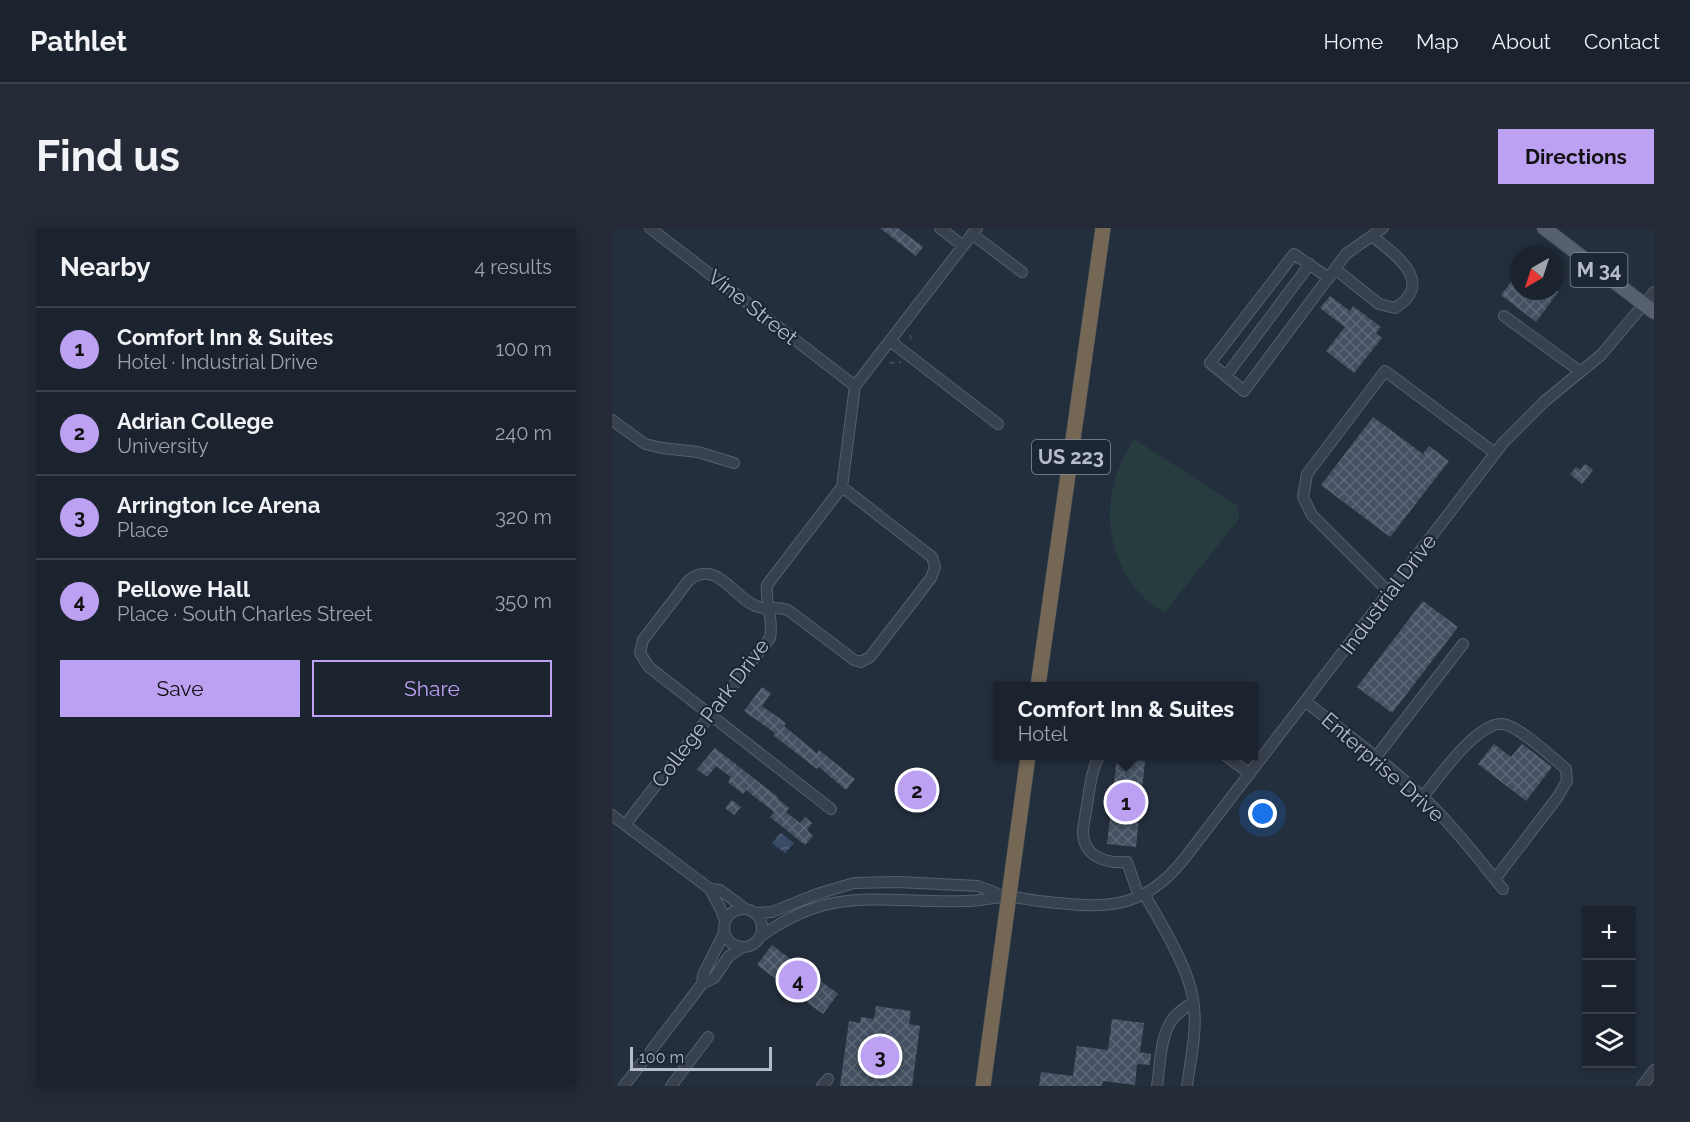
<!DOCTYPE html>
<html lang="en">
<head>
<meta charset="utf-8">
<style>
	:root { --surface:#1b232e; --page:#242b36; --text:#f1f3f6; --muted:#a0a4aa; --line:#39404a; --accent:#bca0f2 }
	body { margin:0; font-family:Raleway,sans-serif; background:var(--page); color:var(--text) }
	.controls { position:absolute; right:18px; bottom:18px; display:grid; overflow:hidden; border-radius:0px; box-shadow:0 3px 9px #0003 }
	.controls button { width:54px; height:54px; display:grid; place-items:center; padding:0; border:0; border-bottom:2px solid var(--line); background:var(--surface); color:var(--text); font:30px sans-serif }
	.compass { position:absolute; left:898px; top:18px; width:54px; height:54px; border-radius:50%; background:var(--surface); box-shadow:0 3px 9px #0003; rotate:219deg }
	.scale { position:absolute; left:18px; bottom:15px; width:142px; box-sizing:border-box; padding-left:6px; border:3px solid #b4bcc9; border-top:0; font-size:16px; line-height:21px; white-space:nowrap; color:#b4bcc9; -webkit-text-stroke:4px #1d2633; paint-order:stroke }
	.you { position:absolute; left:651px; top:586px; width:21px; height:21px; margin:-15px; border:4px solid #fff; border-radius:50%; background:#1a73e8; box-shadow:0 0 0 9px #1a73e833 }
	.badge { display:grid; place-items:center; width:39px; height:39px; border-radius:50%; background:var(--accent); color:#111; font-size:20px; font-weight:700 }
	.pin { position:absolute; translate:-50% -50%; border:3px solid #fff; box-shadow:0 2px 6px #0006 }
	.popup { position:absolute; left:382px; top:454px; width:264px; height:78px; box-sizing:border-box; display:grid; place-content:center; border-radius:0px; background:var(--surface); filter:drop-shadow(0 2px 4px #0005); font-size:20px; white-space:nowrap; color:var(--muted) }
	.popup b { font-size:22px; color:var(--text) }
	.popup::after { content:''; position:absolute; left:50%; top:100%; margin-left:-12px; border:12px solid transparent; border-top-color:var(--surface) }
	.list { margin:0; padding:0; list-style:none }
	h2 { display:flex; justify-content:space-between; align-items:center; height:78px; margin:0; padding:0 24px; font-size:26px }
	h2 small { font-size:20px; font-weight:400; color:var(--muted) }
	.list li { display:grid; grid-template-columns:39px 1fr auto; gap:18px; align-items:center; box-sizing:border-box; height:84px; padding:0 24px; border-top:2px solid var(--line) }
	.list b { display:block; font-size:22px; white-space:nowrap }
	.list p { margin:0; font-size:20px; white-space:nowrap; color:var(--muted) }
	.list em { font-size:20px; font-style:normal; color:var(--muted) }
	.actions { display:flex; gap:12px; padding:18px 24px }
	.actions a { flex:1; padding:14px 0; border:2px solid var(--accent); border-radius:0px; text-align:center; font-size:21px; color:var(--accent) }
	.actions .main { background:var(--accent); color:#111 }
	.icon { flex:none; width:33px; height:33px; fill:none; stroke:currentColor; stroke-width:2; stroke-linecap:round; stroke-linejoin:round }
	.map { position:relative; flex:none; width:1042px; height:858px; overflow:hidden; border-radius:0px }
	header { display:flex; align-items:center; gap:36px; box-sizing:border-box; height:84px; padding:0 30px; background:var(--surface); border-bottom:2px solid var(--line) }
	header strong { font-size:28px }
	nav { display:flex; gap:33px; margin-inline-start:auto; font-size:21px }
	.intro { display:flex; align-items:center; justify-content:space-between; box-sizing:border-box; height:144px; padding:0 36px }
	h1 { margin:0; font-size:42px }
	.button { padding:15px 27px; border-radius:0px; background:var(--accent); color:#111; font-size:21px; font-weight:700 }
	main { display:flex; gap:36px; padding:0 36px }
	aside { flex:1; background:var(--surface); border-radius:0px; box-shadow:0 3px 9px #0003 }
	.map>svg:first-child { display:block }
</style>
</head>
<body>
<header>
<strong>Pathlet</strong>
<nav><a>Home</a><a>Map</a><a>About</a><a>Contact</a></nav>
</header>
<div class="intro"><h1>Find us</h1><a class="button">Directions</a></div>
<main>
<aside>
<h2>Nearby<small>4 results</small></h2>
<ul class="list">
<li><span class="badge">1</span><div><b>Comfort Inn &amp; Suites</b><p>Hotel · Industrial Drive</p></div><em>100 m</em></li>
<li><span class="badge">2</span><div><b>Adrian College</b><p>University</p></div><em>240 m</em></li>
<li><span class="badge">3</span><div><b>Arrington Ice Arena</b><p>Place</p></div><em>320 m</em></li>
<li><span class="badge">4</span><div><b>Pellowe Hall</b><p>Place · South Charles Street</p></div><em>350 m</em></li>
</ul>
<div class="actions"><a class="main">Save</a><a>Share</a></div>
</aside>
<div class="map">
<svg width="1042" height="858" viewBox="0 0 1042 858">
	<defs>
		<pattern id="water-waves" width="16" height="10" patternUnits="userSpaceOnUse" patternTransform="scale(1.5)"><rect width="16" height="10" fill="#394c67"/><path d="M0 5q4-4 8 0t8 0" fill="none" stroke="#53647b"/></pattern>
		<pattern id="building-cross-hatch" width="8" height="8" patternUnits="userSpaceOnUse" patternTransform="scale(1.5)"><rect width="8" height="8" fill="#455162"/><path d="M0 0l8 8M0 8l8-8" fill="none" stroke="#5d6877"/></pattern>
	</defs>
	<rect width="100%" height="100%" fill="#242f3e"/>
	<path fill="#263c3f" d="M522,211l104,67 1,13 -75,94c-10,-7 -20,-14 -28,-24 -36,-45 -33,-104 -2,-150z"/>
	<path fill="url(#water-waves)" d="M169,605l13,10 -9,10 -13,-10z"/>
	<path fill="url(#building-cross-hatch)" d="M268,0h18l25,19 -7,9z
		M907,44v19h40l-23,31 -35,-27z
		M718,68l20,15 3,-5 28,21 -5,6 6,5 -28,35 -28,-22 19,-24 -25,-19z
		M761,189l50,37 6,-8 20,15 -59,76 -69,-52z
		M973,236l8,6 -11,14 -12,-10 6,-7 4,3z
		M811,373l35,26 -66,86 -35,-26z
		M150,459l9,6 -9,13 24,17 -2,3 29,24 4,3 2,-3 36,29 -9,11 -27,-23 -2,2 -44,-34 2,-2 -31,-22z
		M882,516l17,13 11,-13 30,23 -26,34 -48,-37z
		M103,520l64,50 -1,1 11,9 -3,4 14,11 5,-6 7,6 -5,7 6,6 -8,9 -35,-28 4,-5 -28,-22 -3,4 -15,-12 3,-5 -15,-11 -9,11 -10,-8z
		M505,530l28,3 -9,86 -29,-3z
		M120,572l9,7 -7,8 -9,-7z
		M160,717l25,19 -2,2 16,12 2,-3 25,19 -15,20 -26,-19 2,-3 -14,-11 -2,3 -26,-19z
		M264,778l35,5 -2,13 11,2 -8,60h-72l9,-65 11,2 1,-6 13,2z
		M500,791l32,4 -4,29 11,2 -1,11 -13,-1 -2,21 -32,-4 -1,5h-63l2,-14 32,4 4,-30 31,4z"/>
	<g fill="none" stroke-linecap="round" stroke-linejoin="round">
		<defs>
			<path id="minor" d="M38,0l205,158
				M328,0l23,18
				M360,6l50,38
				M723,41l44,35 16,4c41,-25 0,-54 -23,-72
				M717,50l-35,-24 -84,109 34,28 102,-137 37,-26
				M892,88l77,56
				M278,113l108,83
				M614,148l84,-112
				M0,192l33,24 17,4 36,4 36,11
				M777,364l-77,-77 -9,-18 4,-23 78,-103 110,82
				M694,474c43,34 89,67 128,106 25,25 47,54 69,81
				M487,528c-8,16 -9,31 -12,49 -1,9 -4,19 -4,28 1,24 24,31 44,29l12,34
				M614,528l24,18
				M764,529l87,-113
				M811,569c15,-19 53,-74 79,-73 16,1 51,34 64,45l1,12 -10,17 -62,81
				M219,581l-182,-142 -9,-14 3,-13 46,-60c29,-22 46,21 70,27 11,3 17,-1 29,3l66,50 7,2 9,-5 61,-79 4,-11 -3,-10 -90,-70
				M0,587l98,74 10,1 24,18
				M13,597l145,-187c4,-18 -5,-35 -3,-53l75,-98 13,-101 122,-158
				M98,661l11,21 4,11
				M532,666c16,27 42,70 48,100 7,30 -1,62 -5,92
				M112 700a19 19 0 1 1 38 0a19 19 0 1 1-38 0Z
				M144,685l16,-1 45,-18 37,-11 44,-1 80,4 26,10
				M148,709c73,-54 124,-33 206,-36 14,0 28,-4 42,-4 10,0 21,3 31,4 63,7 102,12 145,-42l319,-416 42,-42 56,-46 53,-63
				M90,756l1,-9 21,-42
				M12,858l78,-102 12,-6 15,-22 14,-9
				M59,858l37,-49
				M210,858l6,-7
				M545,858c3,-19 3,-44 12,-61 4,-10 16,-17 24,-23
				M1030,858l12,-16"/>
			<path id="major" d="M932,0l110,84"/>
			<path id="highway" d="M426,458l65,-458
				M371,858l45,-330"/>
		</defs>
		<use href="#minor" stroke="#565f6c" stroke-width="12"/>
		<use href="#major" stroke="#414a57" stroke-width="15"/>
		<use href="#highway" stroke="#434c59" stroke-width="16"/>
		<path stroke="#44595c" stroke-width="1.5" stroke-dasharray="4.5 4.5" stroke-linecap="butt" d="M298,107l2,8
			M278,135l11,-1"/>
		<use href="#minor" stroke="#38414e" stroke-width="10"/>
		<use href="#major" stroke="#56606e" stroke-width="14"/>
		<use href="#highway" stroke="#746855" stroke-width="15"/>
	</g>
	<g text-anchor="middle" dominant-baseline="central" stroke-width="4.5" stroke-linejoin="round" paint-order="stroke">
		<g fill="#1d2633" stroke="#878f9c" stroke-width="1.5">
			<rect x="958.5" y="25" width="57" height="34" rx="4.5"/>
			<rect x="420" y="212" width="78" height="34" rx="4.5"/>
		</g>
		<g font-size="20" font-weight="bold" fill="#b4bcc9">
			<text x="987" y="42">M 34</text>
			<text x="459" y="229">US 223</text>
		</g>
		<g font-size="21" fill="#b4bcc9" stroke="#1d2633">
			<text transform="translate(141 79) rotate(38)">Vine Street</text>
			<text transform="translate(776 366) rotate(-53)">Industrial Drive</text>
			<text transform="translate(98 485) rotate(-53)">College Park Drive</text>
			<text transform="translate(771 539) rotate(41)">Enterprise Drive</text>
		</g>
	</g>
</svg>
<div class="controls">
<button>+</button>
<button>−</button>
<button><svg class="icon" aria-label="layers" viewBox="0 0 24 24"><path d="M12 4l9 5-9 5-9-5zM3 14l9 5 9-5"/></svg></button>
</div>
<svg class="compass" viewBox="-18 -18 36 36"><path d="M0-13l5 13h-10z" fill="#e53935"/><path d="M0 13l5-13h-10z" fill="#a0a4aa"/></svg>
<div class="scale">100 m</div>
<div class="you"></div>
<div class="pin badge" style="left:514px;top:574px">1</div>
<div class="popup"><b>Comfort Inn &amp; Suites</b>Hotel</div>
<div class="pin badge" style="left:305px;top:562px">2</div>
<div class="pin badge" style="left:268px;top:828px">3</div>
<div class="pin badge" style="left:186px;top:752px">4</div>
</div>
</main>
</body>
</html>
